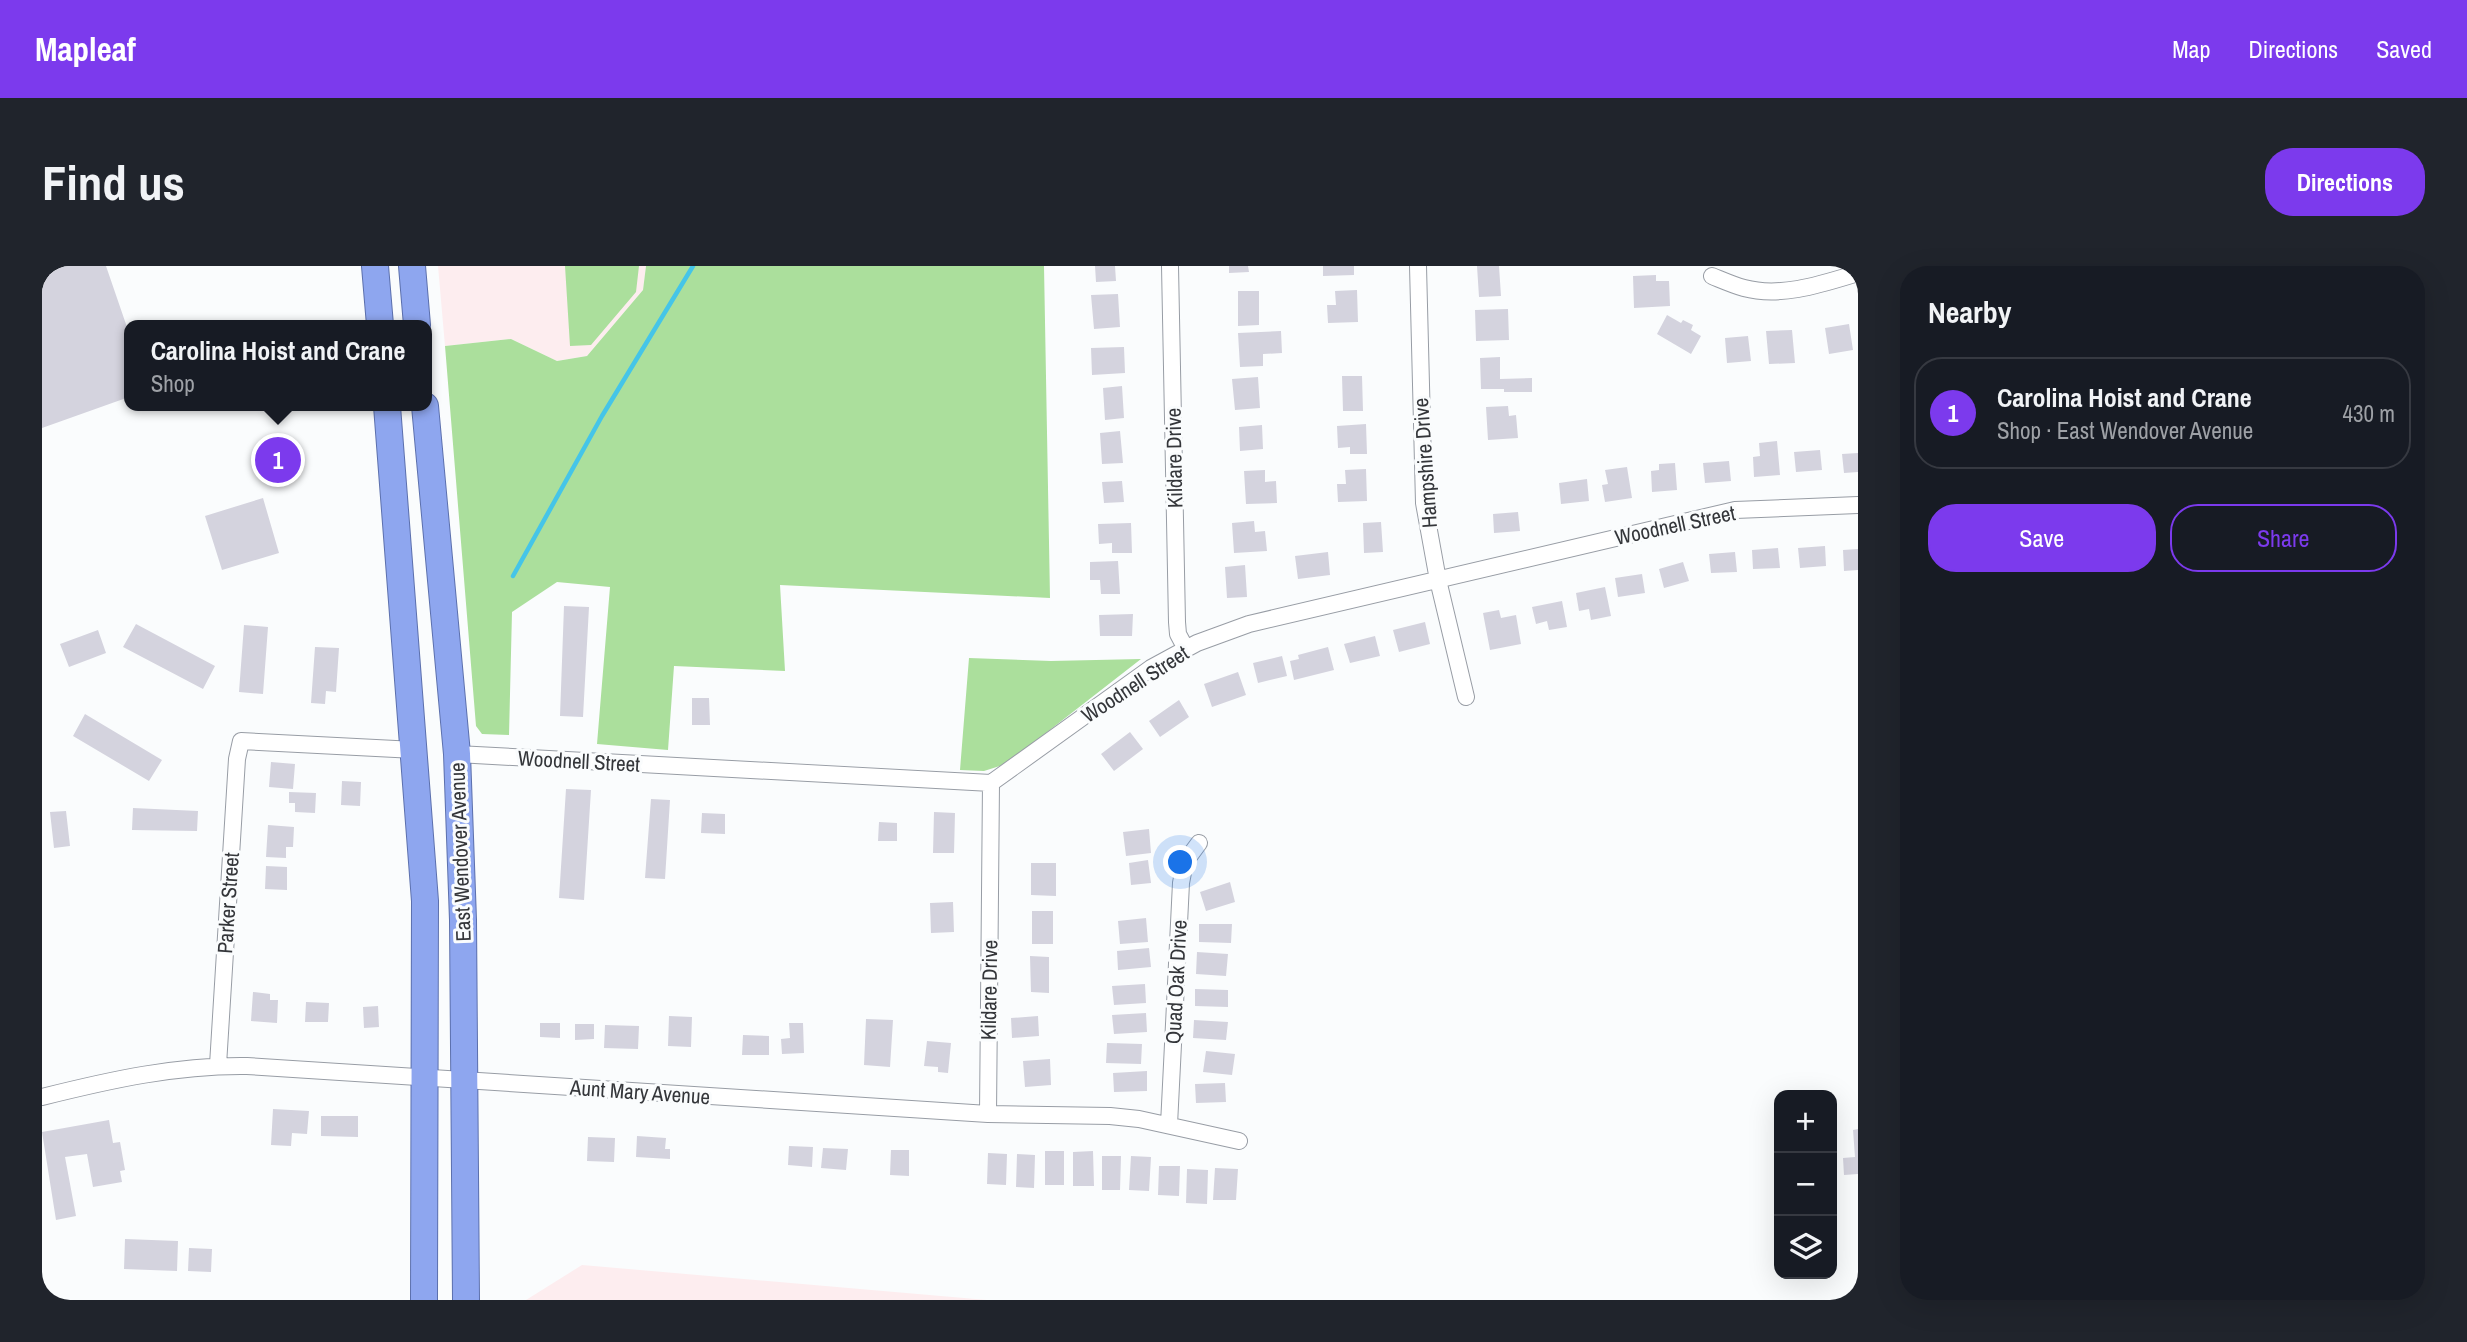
<!DOCTYPE html>
<html lang="en">
<head>
<meta charset="utf-8">
<style>
	:root { --surface:#171b24; --page:#20242c; --text:#f1f3f6; --muted:#9ea1a6; --line:#363941; --accent:#7c3aed }
	body { margin:0; font-family:"Archivo Narrow",sans-serif; background:var(--page); color:var(--text) }
	.controls { position:absolute; right:21px; bottom:21px; display:grid; overflow:hidden; border-radius:14px; box-shadow:0 7px 28px #0002 }
	.controls button { width:63px; height:63px; display:grid; place-items:center; padding:0; border:0; border-bottom:2px solid var(--line); background:var(--surface); color:var(--text); font:35px sans-serif }
	.you { position:absolute; left:1139px; top:597px; width:24px; height:24px; margin:-18px; border:5px solid #fff; border-radius:50%; background:#1a73e8; box-shadow:0 0 0 10px #1a73e833 }
	.badge { display:grid; place-items:center; width:46px; height:46px; border-radius:50%; background:var(--accent); color:#fff; font-size:23px; font-weight:700 }
	.pin { position:absolute; translate:-50% -50%; border:4px solid #fff; box-shadow:0 2px 7px #0006 }
	.popup { position:absolute; left:82px; top:54px; width:308px; height:91px; box-sizing:border-box; display:grid; place-content:center; border-radius:14px; background:var(--surface); filter:drop-shadow(0 2px 5px #0005); font-size:23px; white-space:nowrap; color:var(--muted) }
	.popup b { font-size:26px; color:var(--text) }
	.popup::after { content:''; position:absolute; left:50%; top:100%; margin-left:-14px; border:14px solid transparent; border-top-color:var(--surface) }
	.list { margin:0; padding:0; list-style:none }
	h2 { display:flex; justify-content:space-between; align-items:center; height:91px; margin:0; padding:0 28px; font-size:30px }
	h2 small { font-size:23px; font-weight:400; color:var(--muted) }
	.list li { display:grid; grid-template-columns:46px 1fr auto; gap:21px; align-items:center; box-sizing:border-box; height:112px; margin:0 14px 14px; padding:0 14px; border:2px solid var(--line); border-radius:28px }
	.list b { display:block; font-size:26px; white-space:nowrap }
	.list p { margin:0; font-size:23px; white-space:nowrap; color:var(--muted) }
	.list em { font-size:23px; font-style:normal; color:var(--muted) }
	.actions { display:flex; gap:14px; padding:21px 28px }
	.actions a { flex:1; padding:16px 0; border:2px solid var(--accent); border-radius:28px; text-align:center; font-size:24px; color:var(--accent) }
	.actions .main { background:var(--accent); color:#fff }
	.icon { flex:none; width:38px; height:38px; fill:none; stroke:currentColor; stroke-width:2; stroke-linecap:round; stroke-linejoin:round }
	.map { position:relative; flex:none; width:1816px; height:1034px; overflow:hidden; border-radius:28px }
	header { display:flex; align-items:center; gap:42px; box-sizing:border-box; height:98px; padding:0 35px; background:var(--accent); color:#fff }
	header strong { font-size:33px }
	nav { display:flex; gap:38px; margin-inline-start:auto; font-size:24px }
	.intro { display:flex; align-items:center; justify-content:space-between; box-sizing:border-box; height:168px; padding:0 42px }
	h1 { margin:0; font-size:49px }
	.button { padding:18px 32px; border-radius:28px; background:var(--accent); color:#fff; font-size:24px; font-weight:700 }
	main { display:flex; gap:42px; padding:0 42px }
	aside { flex:1; background:var(--surface); border-radius:28px; box-shadow:0 7px 28px #0002 }
	.map>svg:first-child { display:block }
</style>
</head>
<body>
<header>
<strong>Mapleaf</strong>
<nav><a>Map</a><a>Directions</a><a>Saved</a></nav>
</header>
<div class="intro"><h1>Find us</h1><a class="button">Directions</a></div>
<main>
<div class="map">
<svg width="1816" height="1034" viewBox="0 0 1816 1034">
	<rect width="100%" height="100%" fill="#fafcfd"/>
	<path fill="#fdedef" d="M396,0h208l-3,24 -56,66 -30,5 -46,-22 -66,7z
		M540,999l405,35h-461z"/>
	<path fill="#abdf9c" d="M523,0h74l-3,26 -45,53 -21,1z
		M604,0h398l6,332 -270,-13 5,86 -111,-5 -6,84 -71,-6 13,-157 -53,-5 -45,30 -3,123 -27,-1 -6,-8 -31,-380 66,-7 46,22 30,-5 56,-66z
		M927,392l82,3 90,-2 -135,105 -22,7 -24,-1z"/>
	<g fill="none" stroke-linecap="round" stroke-linejoin="round">
		<path stroke="#45c5e8" stroke-width="4.5" d="M471,310l89,-160 91,-150"/>
	</g>
	<path fill="#d4d3de" d="M0,0h64l23,67v64l-87,31z
		M1053,0h20l1,15 -20,1z
		M1187,0h19l1,6 -20,1z
		M1281,0h31v9l-31,1z
		M1435,0h22l2,30 -22,1z
		M1614,9v6h13l1,25 -36,2 -1,-32z
		M1315,24l1,32 -30,1 -1,-18h9l-1,-14z
		M1196,25h21v34l-21,1z
		M1076,28l2,33 -26,2 -3,-34z
		M1466,43l1,31 -33,1 -1,-31z
		M1625,49l14,8 2,-3 10,5 -2,5 10,6 -10,18 -34,-20z
		M1807,58l4,26 -24,4 -4,-26z
		M1750,64l3,33 -26,1 -3,-33z
		M1239,65l1,22 -19,1v12l-23,1 -2,-34z
		M1706,70l3,25 -24,2 -2,-25z
		M1082,81l1,26 -33,2 -1,-27z
		M1458,91v22l32,-1v14h-28v-3h-23l-1,-31z
		M1300,110h20l1,35h-20z
		M1216,111l2,31 -25,2 -3,-31z
		M1080,120l2,32 -19,2 -2,-32z
		M1466,140l1,10 7,-1 2,23 -30,2 -2,-33z
		M1324,158l1,30h-17v-7l-12,1 -1,-22z
		M1220,159l1,24 -23,2 -1,-24z
		M1078,165l3,32 -21,1 -2,-31z
		M1735,175l3,34 -26,2 -1,-20 7,-1 -1,-13z
		M1778,184l2,20 -26,2 -2,-20z
		M1816,187v19l-14,1 -2,-19z
		M1687,195l2,20 -26,2 -2,-20z
		M1633,197l2,27 -25,2 -1,-21 8,-1v-6z
		M1585,201l5,31 -27,4 -3,-17 6,-1 -3,-14z
		M1324,203l1,32 -29,1 -1,-18h9l-1,-14z
		M1223,204v12l11,-1 1,22 -31,1 -2,-33z
		M1545,213l2,22 -28,3 -2,-21z
		M1080,215l2,21 -20,1 -2,-21z
		M221,232l16,55 -57,17 -17,-54z
		M1476,246l2,19 -26,2 -1,-19z
		M1212,255l1,11 10,-1 2,20 -33,2 -2,-30z
		M1339,256l2,30 -19,1 -1,-30z
		M1089,257l1,30h-20v-10l-13,1 -1,-20z
		M1783,280l1,20 -26,2 -2,-20z
		M1736,282l2,20 -27,1 -1,-19z
		M1816,283v21l-14,1 -1,-21z
		M1286,286l2,23 -32,4 -3,-23z
		M1693,286l2,20 -26,1 -2,-19z
		M1076,295l2,33h-19l-1,-14h-10v-18z
		M1641,296l6,19 -25,7 -5,-19z
		M1203,299l2,32 -20,1 -2,-31z
		M1600,308l3,19 -27,4 -3,-19z
		M1563,321l6,29 -20,4 -2,-11 -10,2 -3,-18z
		M1520,335l5,26 -18,3 -2,-9 -11,3 -4,-17z
		M522,340l25,1 -6,110 -23,-1z
		M1457,344l2,8 15,-3 5,29 -31,6 -7,-37z
		M1091,348l-1,22h-32l-1,-21z
		M1383,356l5,22 -31,8 -6,-22z
		M94,358l79,42 -12,23 -80,-42z
		M202,359l24,2 -5,67 -24,-2z
		M56,364l8,23 -37,14 -9,-23z
		M1333,370l5,20 -30,7 -6,-19z
		M273,381l24,1 -3,44 -10,-1 -1,13 -14,-1z
		M1286,381l6,23 -40,10 -4,-19 9,-2 -1,-4z
		M1240,390l5,20 -29,7 -5,-20z
		M1196,406l8,23 -34,12 -8,-23z
		M650,432h17l1,27h-18z
		M1137,434l10,17 -29,20 -11,-16z
		M43,448l77,46 -13,21 -76,-45z
		M1088,466l13,17 -29,22 -13,-17z
		M229,496l24,2 -2,25 -24,-2z
		M300,515l19,1 -1,24 -19,-1z
		M524,523l25,1 -7,110 -25,-2z
		M247,526l27,1 -1,20 -20,-1v-9h-6z
		M609,533l19,1 -5,79 -20,-1z
		M91,542l65,3 -1,20 -65,-1z
		M24,545l4,35 -16,2 -4,-36z
		M892,546l21,1 -1,40h-21z
		M660,547l23,1v20l-24,-1z
		M837,556l18,1v18h-19z
		M226,559l26,2 -1,20h-7v11l-20,-1z
		M1107,563l2,24 -25,3 -3,-24z
		M1106,594l3,23 -20,2 -2,-22z
		M989,597h25v33l-25,-1z
		M224,600l21,1v23l-22,-1z
		M1188,616l5,20 -29,9 -6,-19z
		M911,636l1,30 -23,1 -1,-30z
		M990,645h21v33h-21z
		M1104,652l2,24 -28,2 -2,-23z
		M1157,658h33l-1,19 -32,-1z
		M1107,682l2,19 -33,3 -1,-19z
		M1155,686l31,2 -2,22 -30,-2z
		M988,690l19,1v36l-18,-1z
		M1103,718l1,19 -32,2 -2,-19z
		M1153,723l33,1v17l-33,-1z
		M211,726l17,2v6h8l-1,23 -26,-2z
		M264,736l23,1 -1,19h-23z
		M336,740l1,21 -15,1 -1,-21z
		M1104,747l1,19 -33,2 -2,-19z
		M627,750l23,1 -1,30 -23,-1z
		M996,750l1,20 -27,2 -1,-20z
		M824,753l27,1 -3,47 -26,-2z
		M1152,754l34,2 -2,18 -33,-2z
		M498,757h20v15l-20,-1z
		M747,757h14l1,30 -22,1 -1,-15 9,-1z
		M533,758h19v15l-19,1z
		M563,759l34,1 -1,23 -34,-1z
		M701,769l26,1v19h-27z
		M885,775l24,2 -3,30 -10,-1v-5l-14,-1z
		M1065,777l35,1 -1,20 -35,-1z
		M1164,785l29,3 -3,21 -29,-3z
		M1008,793l1,26 -26,2 -2,-26z
		M1105,805v20l-33,1 -1,-19z
		M1183,817l1,19 -30,1 -1,-19z
		M231,843l36,2 -2,23 -15,-1 -1,13 -20,-1z
		M279,850h37v21l-37,-1z
		M67,854l4,23 7,-1 5,28 -5,1 2,11 -29,5 -6,-33 -22,3 11,59 -20,4 -14,-88z
		M1816,863v45l-14,1 -1,-17 12,-1 -2,-27z
		M595,870l29,2 -1,11h5v10l-34,-2z
		M546,871l27,1 -1,24 -27,-1z
		M747,880l24,1 -1,20 -24,-2z
		M781,882l25,1 -2,21 -25,-2z
		M849,884h18v26l-19,-1z
		M1003,885h19v34h-19z
		M1051,885l1,35h-21v-34z
		M946,887l19,1 -1,31 -19,-1z
		M975,888l18,1 -1,33 -18,-1z
		M1060,890h19l-1,34h-18z
		M1089,890l20,1 -2,34 -20,-1z
		M1117,900h21l-1,30 -21,-1z
		M1173,902l23,1 -2,31h-23z
		M1145,903l21,1 -1,34 -21,-1z
		M83,973l53,2 -1,30 -53,-2z
		M147,982l23,1 -1,23 -23,-1z"/>
	<g fill="none" stroke-linecap="round" stroke-linejoin="round">
		<defs>
			<path id="minor" d="M1128,0l7,356 1,12 8,15
				M1376,0l6,237 14,77 28,117
				M1670,10c10,4 21,9 32,12 37,10 78,-4 114,-15
				M415,488l534,29 160,-115 46,-25 52,-19 486,-114 123,-5
				M176,799l19,-306 4,-18 174,9
				M0,831c68,-17 135,-32 205,-31l741,48 122,2 29,3 100,22
				M946,848l3,-331
				M1127,859l12,-242 4,-21 14,-19"/>
			<path id="trunk" d="M333,0l5,59
				M370,0l5,59
				M345,140l38,495 -1,399
				M383,140l32,348 6,166 3,380"/>
		</defs>
		<use href="#minor" stroke="#989da5" stroke-width="18"/>
		<use href="#trunk" stroke="#5c70ad" stroke-width="28"/>
		<use href="#minor" stroke="#fff" stroke-width="16"/>
		<use href="#trunk" stroke="#8ea6ef" stroke-width="26"/>
	</g>
	<g text-anchor="middle" dominant-baseline="central" stroke-width="6" stroke-linejoin="round" paint-order="stroke">
		<g font-size="21" fill="#34363a" stroke="#fafcfd">
			<text transform="translate(1132 192) rotate(-91)">Kildare Drive</text>
			<text transform="translate(1383 197) rotate(-94)">Hampshire Drive</text>
			<text transform="translate(1633 259) rotate(-12)">Woodnell Street</text>
			<text transform="translate(1093 418) rotate(-33)">Woodnell Street</text>
			<text transform="translate(537 495) rotate(3)">Woodnell Street</text>
			<text transform="translate(418 586) rotate(-92)">East Wendover Avenue</text>
			<text transform="translate(186 637) rotate(-86)">Parker Street</text>
			<text transform="translate(1134 716) rotate(-87)">Quad Oak Drive</text>
			<text transform="translate(947 724) rotate(-89)">Kildare Drive</text>
			<text transform="translate(598 826) rotate(4)">Aunt Mary Avenue</text>
		</g>
	</g>
</svg>
<div class="controls">
<button>+</button>
<button>−</button>
<button><svg class="icon" aria-label="layers" viewBox="0 0 24 24"><path d="M12 4l9 5-9 5-9-5zM3 14l9 5 9-5"/></svg></button>
</div>
<div class="you"></div>
<div class="pin badge" style="left:236px;top:194px">1</div>
<div class="popup"><b>Carolina Hoist and Crane</b>Shop</div>
</div>
<aside>
<h2>Nearby<small></small></h2>
<ul class="list">
<li><span class="badge">1</span><div><b>Carolina Hoist and Crane</b><p>Shop · East Wendover Avenue</p></div><em>430 m</em></li>
</ul>
<div class="actions"><a class="main">Save</a><a>Share</a></div>
</aside>
</main>
</body>
</html>
